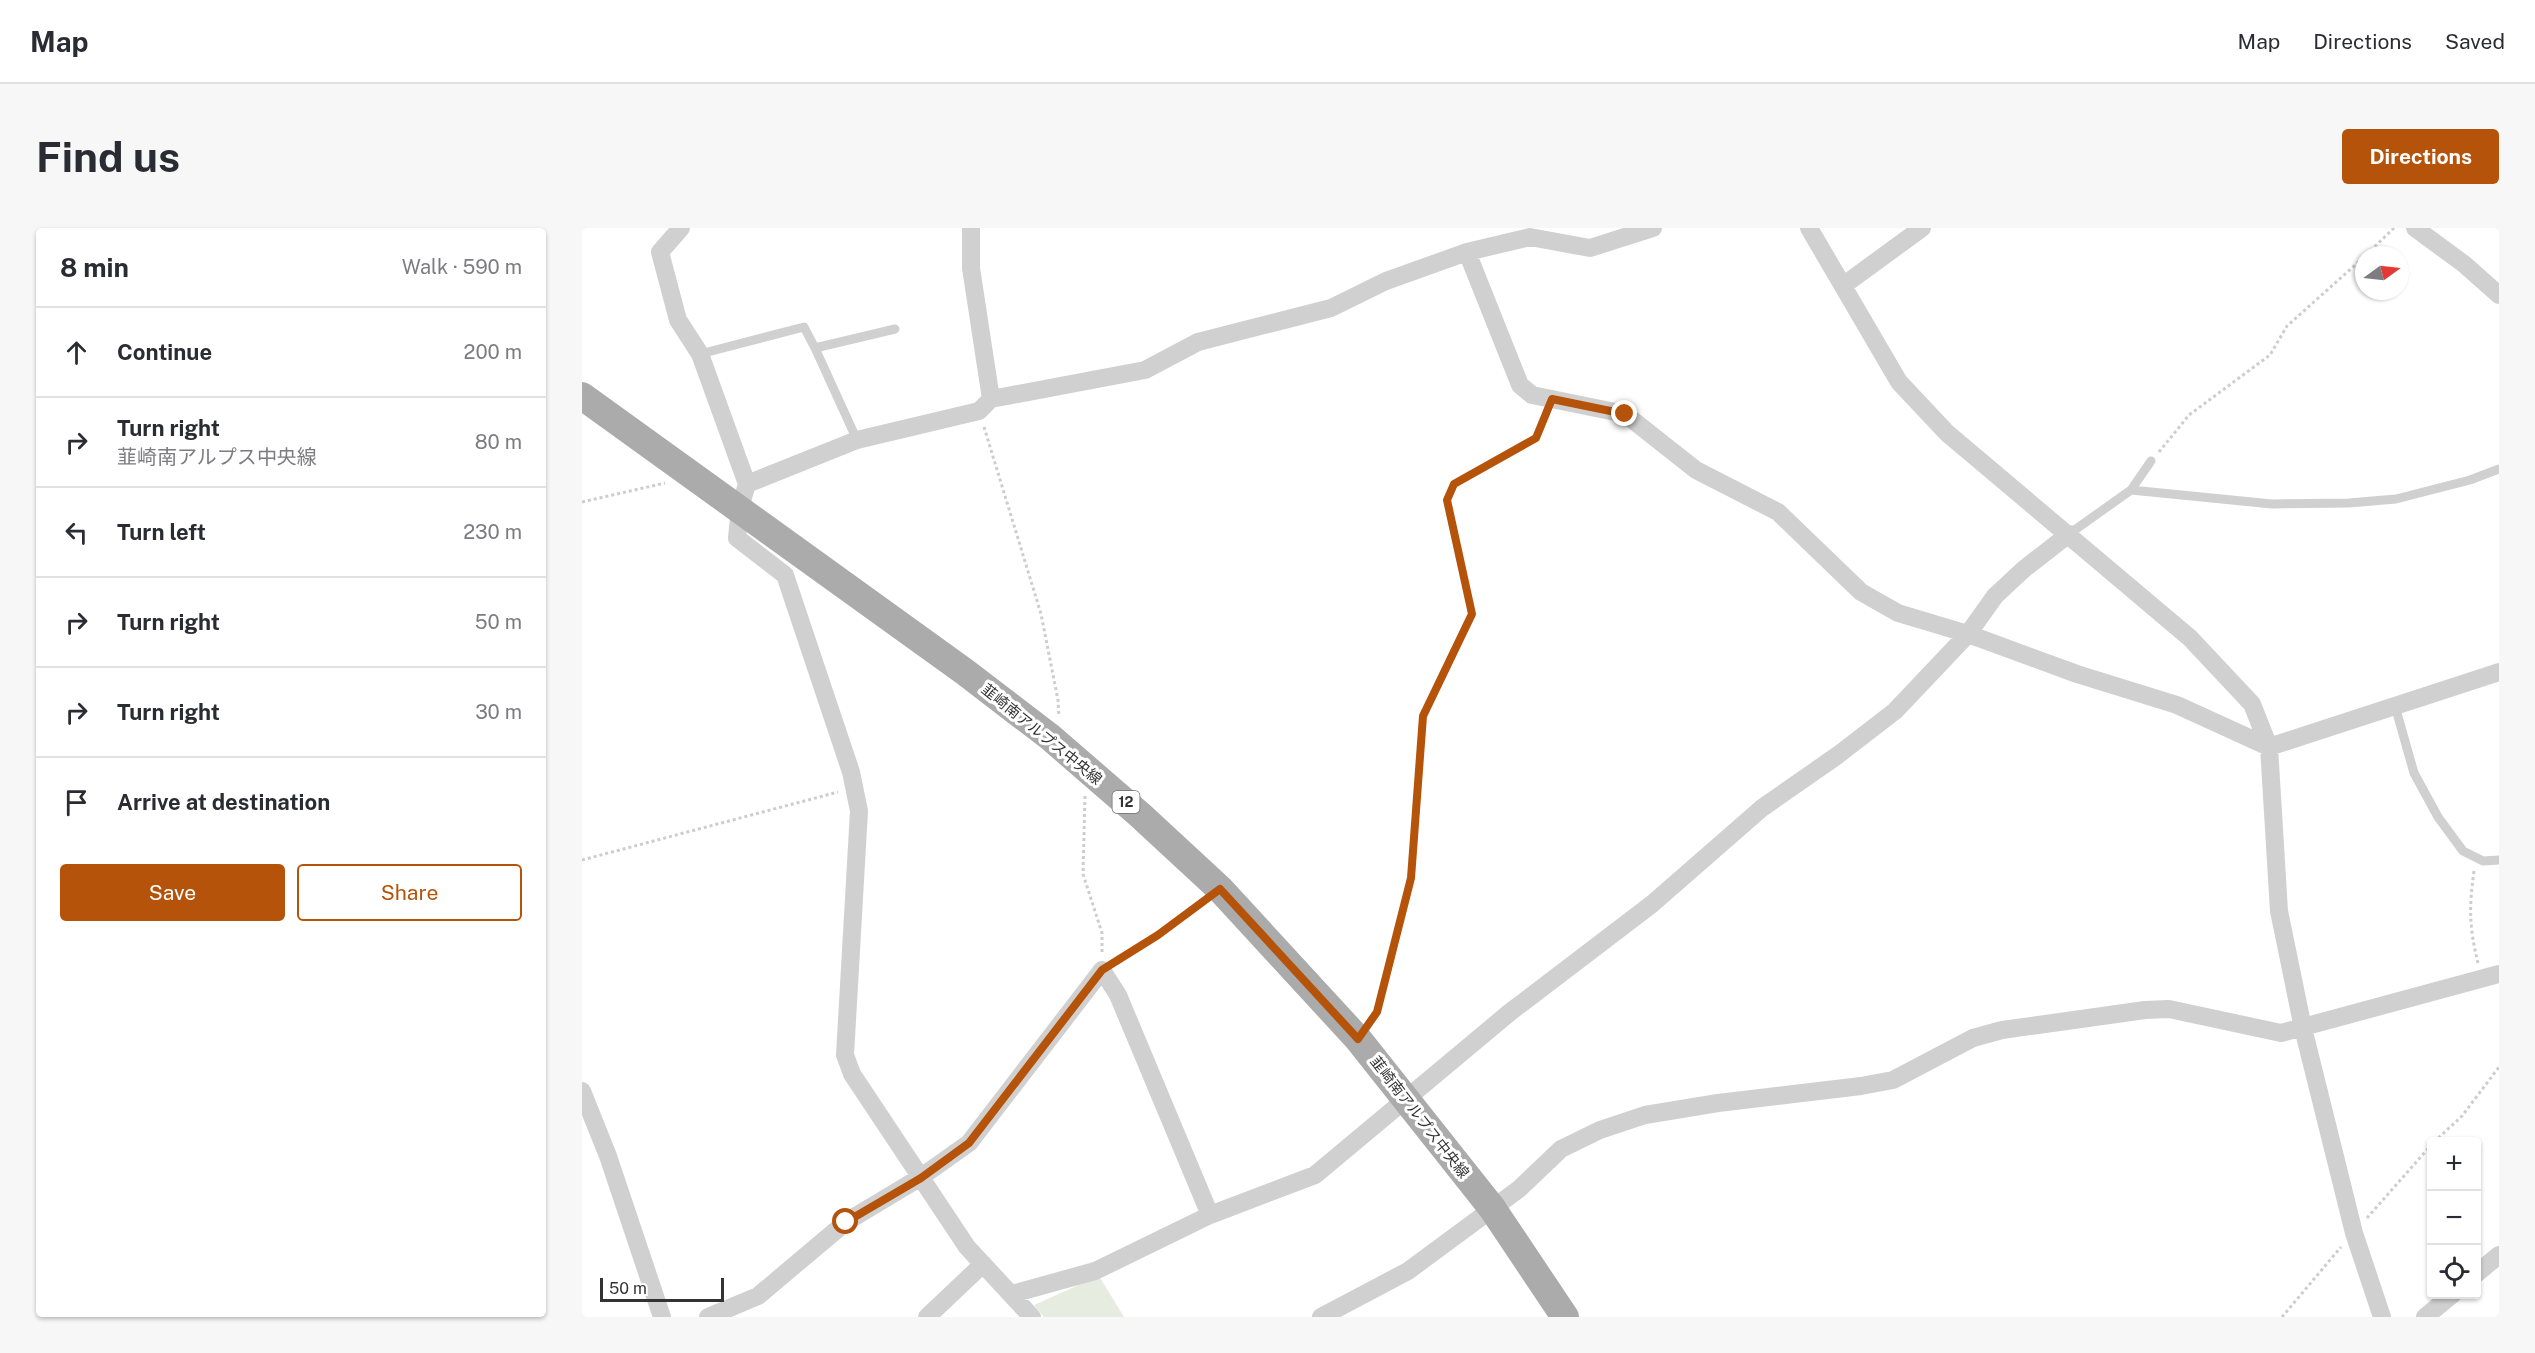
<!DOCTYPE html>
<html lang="en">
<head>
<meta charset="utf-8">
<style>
	:root { --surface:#fff; --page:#f7f7f7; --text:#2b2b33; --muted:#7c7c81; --line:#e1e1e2; --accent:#b45309 }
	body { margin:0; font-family:"Public Sans","Noto Sans JP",sans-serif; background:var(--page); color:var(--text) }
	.controls { position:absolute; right:18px; bottom:18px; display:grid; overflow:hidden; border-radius:6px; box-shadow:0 2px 4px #0004 }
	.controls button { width:54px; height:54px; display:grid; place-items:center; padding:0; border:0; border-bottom:2px solid var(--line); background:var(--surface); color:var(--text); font:30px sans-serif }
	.compass { position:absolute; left:1773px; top:18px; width:54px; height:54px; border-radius:50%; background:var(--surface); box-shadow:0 2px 4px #0004; rotate:75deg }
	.scale { position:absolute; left:18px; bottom:15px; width:124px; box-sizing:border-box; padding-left:6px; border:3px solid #333; border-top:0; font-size:16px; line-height:21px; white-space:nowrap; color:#333; -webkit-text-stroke:4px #fff; paint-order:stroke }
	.stop { position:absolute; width:18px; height:18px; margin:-14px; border:4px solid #b45309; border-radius:50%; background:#fff }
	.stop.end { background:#b45309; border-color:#fff; box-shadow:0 2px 6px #0008 }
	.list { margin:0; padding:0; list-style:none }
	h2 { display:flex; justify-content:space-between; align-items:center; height:78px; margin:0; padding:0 24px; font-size:26px }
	h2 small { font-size:20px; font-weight:400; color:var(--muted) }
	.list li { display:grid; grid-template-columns:39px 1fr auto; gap:18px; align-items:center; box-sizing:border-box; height:90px; padding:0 24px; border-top:2px solid var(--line) }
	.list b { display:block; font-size:22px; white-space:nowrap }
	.list p { margin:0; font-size:20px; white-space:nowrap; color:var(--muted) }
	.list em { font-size:20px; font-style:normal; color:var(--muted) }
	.actions { display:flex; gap:12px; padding:18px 24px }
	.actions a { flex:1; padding:14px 0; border:2px solid var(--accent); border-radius:6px; text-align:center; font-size:21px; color:var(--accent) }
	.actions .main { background:var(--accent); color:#fff }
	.icon { flex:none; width:33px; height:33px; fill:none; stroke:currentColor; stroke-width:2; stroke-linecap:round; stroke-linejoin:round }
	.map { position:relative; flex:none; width:1917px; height:1089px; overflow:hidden; border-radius:6px }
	header { display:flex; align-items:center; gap:36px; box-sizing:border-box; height:84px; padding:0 30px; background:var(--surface); border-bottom:2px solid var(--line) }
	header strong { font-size:28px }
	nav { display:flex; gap:33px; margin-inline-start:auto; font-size:21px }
	.intro { display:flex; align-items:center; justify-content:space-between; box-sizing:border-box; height:144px; padding:0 36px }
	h1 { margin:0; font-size:42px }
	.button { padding:15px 27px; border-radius:6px; background:var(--accent); color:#fff; font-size:21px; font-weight:700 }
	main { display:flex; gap:36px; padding:0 36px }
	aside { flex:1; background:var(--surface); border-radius:6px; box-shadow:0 2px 4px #0004 }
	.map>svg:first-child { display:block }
</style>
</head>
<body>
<header>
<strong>Map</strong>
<nav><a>Map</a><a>Directions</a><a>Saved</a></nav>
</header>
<div class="intro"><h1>Find us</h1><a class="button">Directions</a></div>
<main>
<aside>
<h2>8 min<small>Walk · 590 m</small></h2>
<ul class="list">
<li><svg class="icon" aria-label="ahead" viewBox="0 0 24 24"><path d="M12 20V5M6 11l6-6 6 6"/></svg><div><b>Continue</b></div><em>200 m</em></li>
<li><svg class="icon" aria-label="right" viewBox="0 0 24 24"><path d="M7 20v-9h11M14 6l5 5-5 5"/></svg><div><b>Turn right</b><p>韮崎南アルプス中央線</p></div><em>80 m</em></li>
<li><svg class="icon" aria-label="left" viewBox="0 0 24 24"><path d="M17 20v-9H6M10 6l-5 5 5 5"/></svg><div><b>Turn left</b></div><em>230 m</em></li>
<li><svg class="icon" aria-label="right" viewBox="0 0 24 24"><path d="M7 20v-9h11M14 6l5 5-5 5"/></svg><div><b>Turn right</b></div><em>50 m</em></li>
<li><svg class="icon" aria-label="right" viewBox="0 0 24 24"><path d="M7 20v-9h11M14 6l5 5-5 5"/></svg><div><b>Turn right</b></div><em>30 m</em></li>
<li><svg class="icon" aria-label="arrive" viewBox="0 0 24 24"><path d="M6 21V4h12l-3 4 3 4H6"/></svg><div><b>Arrive at destination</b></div></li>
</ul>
<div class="actions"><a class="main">Save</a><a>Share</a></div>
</aside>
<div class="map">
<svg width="1917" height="1089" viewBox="0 0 1917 1089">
	<rect width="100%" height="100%" fill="#fff"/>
	<path fill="#e6ecdf" d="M517,1048l25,41h-80l-10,-12z"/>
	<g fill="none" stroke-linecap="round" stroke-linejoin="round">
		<path stroke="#cdcdcd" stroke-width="3" stroke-dasharray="3 3" stroke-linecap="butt" d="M1784,27l28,-27
			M402,199l57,187 17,86 1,17
			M1577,224l30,-37 81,-60 17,-29 77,-69
			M0,274l83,-19
			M503,568l-2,78 19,59v21
			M0,632l256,-68
			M1892,643c-5,36 -5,56 4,92
			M534,733l87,-58
			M789,792l6,-8 34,-134 12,-162 49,-102 -25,-114 7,-16 82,-46 11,-23
			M1852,914l28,-26 37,-49
			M1785,990l65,-74
			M1700,1089l59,-70"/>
		<path stroke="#d0d0d0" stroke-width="9" d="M233,120l42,92
			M118,126l104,-27 11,21 80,-19
			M1549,262l20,-29
			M1487,306l62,-44 141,14 77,-1 47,-4 74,-19 29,-11
			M1813,478l19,67 24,44 25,34 20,10 16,-1"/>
		<path stroke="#d0d0d0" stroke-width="18" d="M99,0l-21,24 18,68 22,34 47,130 -7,24 -3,30 48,37 66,197 8,39 -14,244 7,19 115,173 65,70
			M389,0v40l20,131
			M1227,0l90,154 48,51 243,205 62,66 17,43 10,164 24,117 51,205 28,84
			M1833,0l49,36 35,31
			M885,24l53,133 12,10 93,19 71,56 82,42 83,80 37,21 70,21 109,40 100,31 92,42 230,-75
			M1262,57l78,-57
			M165,256l110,-44 122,-29 12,-12 154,-29 53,-28 133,-34 55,-27 81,-29 63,-15 60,11 63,-20
			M0,863l26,65 54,161
			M1894,1046l23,-19
			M430,1066l83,-23 115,-56 105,-40 194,-162 143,-109 110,-96 76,-53 57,-44 73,-77 27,-38 29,-27 45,-35
			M126,1089l50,-21 88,-74 75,-45 48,-34 133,-173 16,25 92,220
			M345,1089l56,-53
			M739,1089l87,-46 111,-82 42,-40 39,-19 45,-15 73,-12 143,-17 32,-6 80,-42 29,-8 143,-20 24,-1 112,24 218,-59
			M1843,1089l28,-23"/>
		<path stroke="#ababab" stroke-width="28" d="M0,168l383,276 85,65 90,78 80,74 138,150 134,169 73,109"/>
	</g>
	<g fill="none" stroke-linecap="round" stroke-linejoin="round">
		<path stroke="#b45309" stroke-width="8" d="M264,994l75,-44 48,-35 133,-173 56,-35 62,-46 138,150 19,-27 34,-134 12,-162 49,-102 -25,-114 7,-16 82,-46 16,-39 73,15"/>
	</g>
	<g text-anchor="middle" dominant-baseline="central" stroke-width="6" stroke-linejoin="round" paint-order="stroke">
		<rect fill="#fff" stroke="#707070" stroke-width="1.5" x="530.5" y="563" width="27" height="22" rx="4.5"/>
		<g font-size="14" font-weight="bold" fill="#333">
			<text x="544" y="574">12</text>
		</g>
		<g font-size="15" fill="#333" stroke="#fff">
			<text transform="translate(460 506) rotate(39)">韮崎南アルプス中央線</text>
			<text transform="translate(838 889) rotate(52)">韮崎南アルプス中央線</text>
		</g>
	</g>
</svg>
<div class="controls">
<button>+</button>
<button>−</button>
<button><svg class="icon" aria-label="locate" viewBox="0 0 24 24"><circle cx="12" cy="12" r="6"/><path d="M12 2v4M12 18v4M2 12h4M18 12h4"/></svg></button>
</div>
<svg class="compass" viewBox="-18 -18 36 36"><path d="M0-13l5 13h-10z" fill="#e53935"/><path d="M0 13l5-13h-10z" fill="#7c7c81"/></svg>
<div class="scale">50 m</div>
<div class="stop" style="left:264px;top:994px"></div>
<div class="stop end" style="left:1043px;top:186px"></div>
</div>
</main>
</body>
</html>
